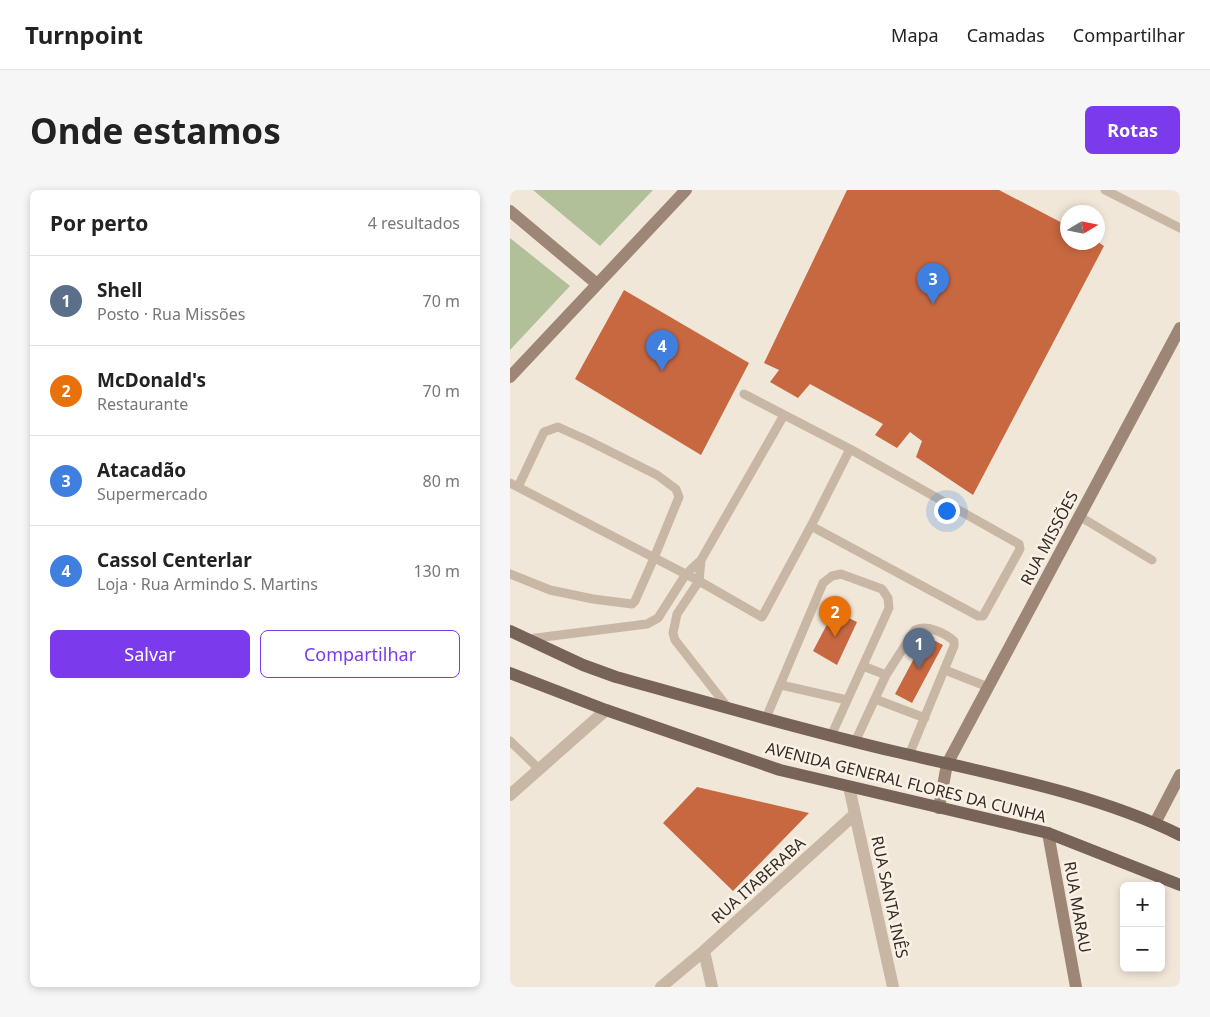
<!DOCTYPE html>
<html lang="pt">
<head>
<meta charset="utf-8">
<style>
	:root { --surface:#fff; --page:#f6f6f6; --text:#222; --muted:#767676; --line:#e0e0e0; --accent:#7c3aed }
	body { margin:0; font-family:"Noto Sans",sans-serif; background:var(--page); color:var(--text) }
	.controls { position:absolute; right:15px; bottom:15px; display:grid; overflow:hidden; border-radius:8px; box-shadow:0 2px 8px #0003 }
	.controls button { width:45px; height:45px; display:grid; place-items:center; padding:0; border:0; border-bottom:1px solid var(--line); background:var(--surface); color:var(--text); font:25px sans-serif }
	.compass { position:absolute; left:550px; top:15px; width:45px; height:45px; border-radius:50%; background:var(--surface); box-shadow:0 2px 8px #0003; rotate:80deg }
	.you { position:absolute; left:436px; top:320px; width:18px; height:18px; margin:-12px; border:4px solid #fff; border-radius:50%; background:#1a73e8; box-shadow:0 0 0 8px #1a73e833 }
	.badge { display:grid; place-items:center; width:32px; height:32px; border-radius:50%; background:var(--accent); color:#fff; font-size:16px; font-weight:700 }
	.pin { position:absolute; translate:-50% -41px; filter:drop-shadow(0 1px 2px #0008) }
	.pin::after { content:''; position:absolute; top:26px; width:18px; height:15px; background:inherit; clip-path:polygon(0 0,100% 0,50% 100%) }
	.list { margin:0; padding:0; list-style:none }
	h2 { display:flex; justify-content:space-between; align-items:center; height:65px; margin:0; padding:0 20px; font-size:21px }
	h2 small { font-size:16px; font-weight:400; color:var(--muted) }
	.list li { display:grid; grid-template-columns:32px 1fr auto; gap:15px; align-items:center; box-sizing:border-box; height:90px; padding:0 20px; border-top:1px solid var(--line) }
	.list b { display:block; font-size:19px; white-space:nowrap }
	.list p { margin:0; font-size:16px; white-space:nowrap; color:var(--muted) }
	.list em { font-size:16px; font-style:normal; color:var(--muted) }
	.actions { display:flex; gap:10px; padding:15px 20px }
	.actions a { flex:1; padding:11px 0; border:1px solid var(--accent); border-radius:8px; text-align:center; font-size:18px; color:var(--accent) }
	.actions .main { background:var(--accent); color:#fff }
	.map { position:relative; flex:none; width:670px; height:797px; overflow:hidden; border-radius:8px }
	header { display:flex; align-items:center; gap:30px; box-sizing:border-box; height:70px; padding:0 25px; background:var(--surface); border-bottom:1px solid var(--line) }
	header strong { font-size:24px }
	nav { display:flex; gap:28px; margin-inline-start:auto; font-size:18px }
	.intro { display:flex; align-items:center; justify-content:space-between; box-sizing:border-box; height:120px; padding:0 30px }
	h1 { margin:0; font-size:35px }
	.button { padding:12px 22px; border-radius:8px; background:var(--accent); color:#fff; font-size:18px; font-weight:700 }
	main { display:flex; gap:30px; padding:0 30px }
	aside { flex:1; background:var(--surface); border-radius:8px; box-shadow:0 2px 8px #0003 }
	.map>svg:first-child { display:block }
</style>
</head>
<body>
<header>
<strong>Turnpoint</strong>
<nav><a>Mapa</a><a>Camadas</a><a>Compartilhar</a></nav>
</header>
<div class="intro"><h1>Onde estamos</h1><a class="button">Rotas</a></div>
<main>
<aside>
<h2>Por perto<small>4 resultados</small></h2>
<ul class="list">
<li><span class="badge" style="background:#5c6f8a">1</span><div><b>Shell</b><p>Posto · Rua Missões</p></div><em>70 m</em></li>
<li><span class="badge" style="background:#e8710a">2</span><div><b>McDonald's</b><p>Restaurante</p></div><em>70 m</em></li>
<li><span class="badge" style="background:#3f7fe0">3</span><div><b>Atacadão</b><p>Supermercado</p></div><em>80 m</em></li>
<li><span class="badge" style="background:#3f7fe0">4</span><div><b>Cassol Centerlar</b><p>Loja · Rua Armindo S. Martins</p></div><em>130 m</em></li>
</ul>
<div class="actions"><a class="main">Salvar</a><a>Compartilhar</a></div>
</aside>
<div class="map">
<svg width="670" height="797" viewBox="0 0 670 797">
	<rect width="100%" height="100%" fill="#f1e7d9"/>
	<path fill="#b1c099" d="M23,0h120l-53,56z
		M0,48l60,48 -60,64z"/>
	<path fill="#c76841" d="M337,0h152l69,36v16h30l6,4 -131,249 -57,-38 6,-16 -12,-9 -13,16 -22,-13 8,-11 -73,-40 -12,14 -28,-16 9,-12 -15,-7z
		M114,100l125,73 -48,92 -126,-76z
		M324,421l23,11 -20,43 -24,-14z
		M416,446l17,9 -31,58 -17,-9z
		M187,597l112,26 -76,78 -70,-68z"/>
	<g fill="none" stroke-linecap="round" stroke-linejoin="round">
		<path stroke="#c9b7a5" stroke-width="9" d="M595,0l75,38
			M0,293l189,98 63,36 49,-91 167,90h5l37,-67 -1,-5 -169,-95 -106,-55
			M569,326l73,44
			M301,336l39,-77
			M191,370l-2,21 -22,33 -4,19 2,7 54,69
			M0,384l40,16 43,9 39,5 3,-3 19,-43 25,-61 -3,-8 -19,-14 -70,-35 -29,-13 -14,5 -26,55
			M18,449l119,-15 11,-6 28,-44 15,-14 83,-145
			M353,476l23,9
			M435,480l43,17
			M271,495l66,15
			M365,509l50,19
			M256,528l57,-135 9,-7 9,-2 41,15 6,9 1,10 -58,128
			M0,551l29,28
			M345,552l31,-67 29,-45c11,-6 30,3 39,11v5l-45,109"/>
		<path stroke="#c9b7a5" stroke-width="12" d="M0,605l96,-85
			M345,624l38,173
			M194,761l8,36
			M151,797l43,-36 151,-137 -6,-27"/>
		<path stroke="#9d8676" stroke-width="12" d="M0,21l87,73
			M0,187l176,-187
			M429,618l8,-44 233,-436
			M645,633l25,-48
			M538,643l28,154"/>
		<path stroke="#776357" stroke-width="12" d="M0,441l73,34 33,12c93,26 187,53 281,75 93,22 198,41 283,83
			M0,483l96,37 174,60 268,63 132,52"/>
	</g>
	<g text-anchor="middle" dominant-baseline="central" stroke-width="5" stroke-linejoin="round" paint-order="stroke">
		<g font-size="16" fill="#352b26" stroke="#f9f1e5">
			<text transform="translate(539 348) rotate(-62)">RUA MISSÕES</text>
			<text transform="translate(396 592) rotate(14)">AVENIDA GENERAL FLORES DA CUNHA</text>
			<text transform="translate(248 690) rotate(-42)">RUA ITABERABA</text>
			<text transform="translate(380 707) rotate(78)">RUA SANTA INÊS</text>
			<text transform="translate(568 717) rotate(80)">RUA MARAU</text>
		</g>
	</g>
</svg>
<div class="controls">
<button>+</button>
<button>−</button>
</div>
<svg class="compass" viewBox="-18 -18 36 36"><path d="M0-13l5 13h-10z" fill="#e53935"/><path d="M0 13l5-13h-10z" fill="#767676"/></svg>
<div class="you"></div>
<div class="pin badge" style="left:409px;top:479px;background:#5c6f8a">1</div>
<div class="pin badge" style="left:325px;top:447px;background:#e8710a">2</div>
<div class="pin badge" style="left:423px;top:114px;background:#3f7fe0">3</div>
<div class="pin badge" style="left:152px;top:181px;background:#3f7fe0">4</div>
</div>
</main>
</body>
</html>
